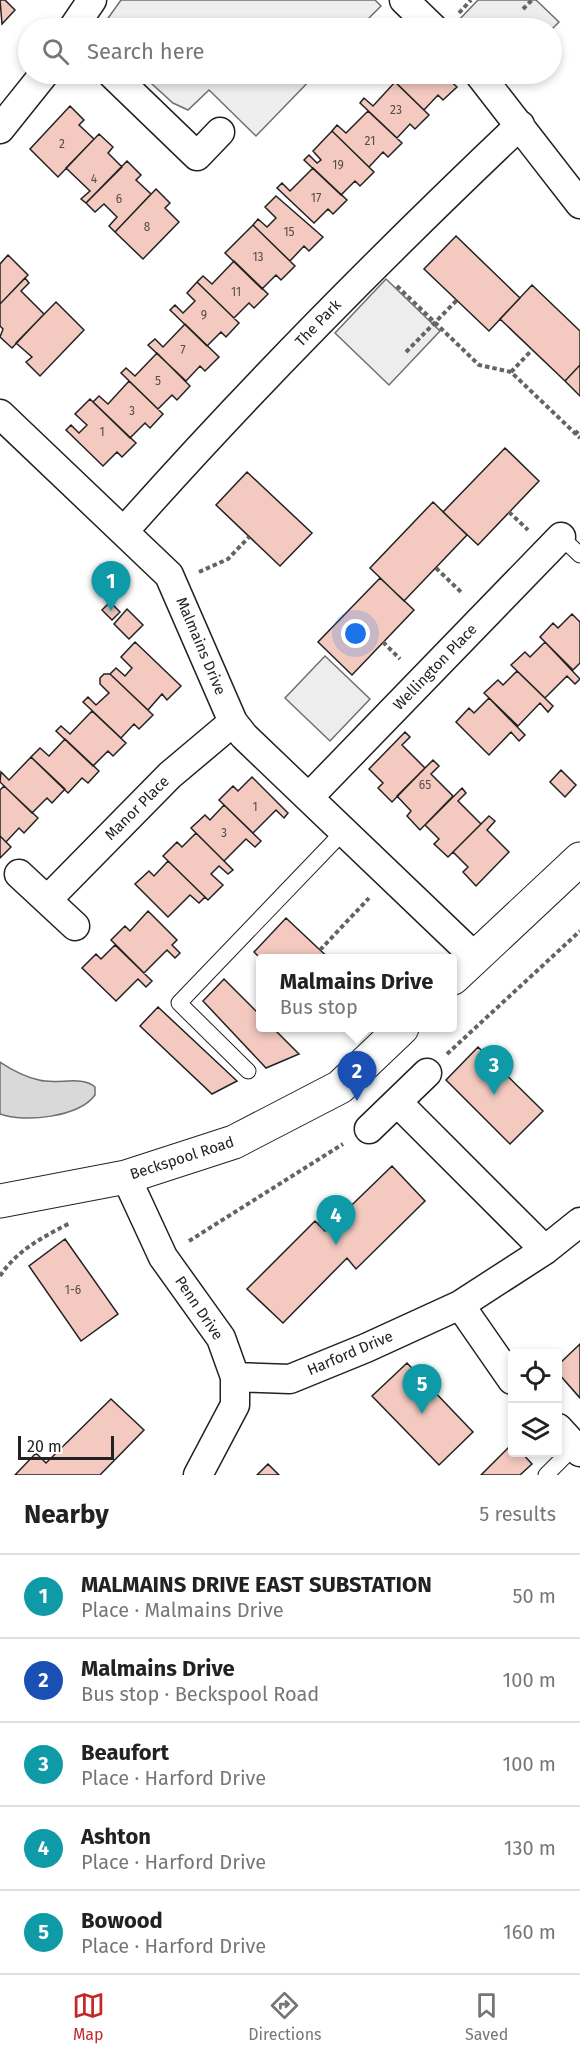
<!DOCTYPE html>
<html lang="en">
<head>
<meta charset="utf-8">
<style>
	:root { --surface:#fff; --page:#f2f2f2; --text:#222; --muted:#767676; --line:#e0e0e0; --accent:#c62828 }
	body { margin:0; font-family:"Fira Sans",sans-serif; background:var(--page); color:var(--text) }
	.controls { position:absolute; right:18px; bottom:18px; display:grid; overflow:hidden; border-radius:6px; box-shadow:0 3px 9px #0003 }
	.controls button { width:54px; height:54px; display:grid; place-items:center; padding:0; border:0; border-bottom:2px solid var(--line); background:var(--surface); color:var(--text); font:30px sans-serif }
	.scale { position:absolute; left:18px; bottom:15px; width:96px; box-sizing:border-box; padding-left:6px; border:3px solid #222; border-top:0; font-size:16px; line-height:21px; white-space:nowrap; color:#222; -webkit-text-stroke:4px #fff; paint-order:stroke }
	.you { position:absolute; left:356px; top:634px; width:21px; height:21px; margin:-15px; border:4px solid #fff; border-radius:50%; background:#1a73e8; box-shadow:0 0 0 9px #1a73e833 }
	.badge { display:grid; place-items:center; width:39px; height:39px; border-radius:50%; background:var(--accent); color:#fff; font-size:20px; font-weight:700 }
	.pin { position:absolute; translate:-50% -50px; filter:drop-shadow(0 2px 3px #0008) }
	.pin::after { content:''; position:absolute; top:32px; width:21px; height:18px; background:inherit; clip-path:polygon(0 0,100% 0,50% 100%) }
	.popup { position:absolute; left:256px; top:954px; width:201px; height:78px; box-sizing:border-box; display:grid; place-content:center; border-radius:6px; background:var(--surface); filter:drop-shadow(0 2px 4px #0005); font-size:20px; white-space:nowrap; color:var(--muted) }
	.popup b { font-size:22px; color:var(--text) }
	.popup::after { content:''; position:absolute; left:50%; top:100%; margin-left:-12px; border:12px solid transparent; border-top-color:var(--surface) }
	.list { margin:0; padding:0; list-style:none }
	h2 { display:flex; justify-content:space-between; align-items:center; height:78px; margin:0; padding:0 24px; font-size:26px }
	h2 small { font-size:20px; font-weight:400; color:var(--muted) }
	.list li { display:grid; grid-template-columns:39px 1fr auto; gap:18px; align-items:center; box-sizing:border-box; height:84px; padding:0 24px; border-top:2px solid var(--line) }
	.list b { display:block; font-size:22px; white-space:nowrap }
	.list p { margin:0; font-size:20px; white-space:nowrap; color:var(--muted) }
	.list em { font-size:20px; font-style:normal; color:var(--muted) }
	.icon { flex:none; width:33px; height:33px; fill:none; stroke:currentColor; stroke-width:2; stroke-linecap:round; stroke-linejoin:round }
	.map { position:relative; flex:none; width:580px; height:1475px; overflow:hidden }
	.search { position:absolute; background:var(--surface); box-shadow:0 3px 9px #0003; left:18px; right:18px; top:18px; height:66px; display:flex; align-items:center; gap:15px; box-sizing:border-box; padding:0 21px; border-radius:33px; color:var(--muted); font-size:22px }
	.sheet { height:498px; background:var(--surface) }
	nav { display:flex; justify-content:space-around; align-items:center; box-sizing:border-box; height:84px; border-top:2px solid var(--line); background:var(--surface); font-size:16px; color:var(--muted) }
	nav a { display:grid; justify-items:center; gap:3px }
	nav .on { color:var(--accent) }
	.map>svg:first-child { display:block }
</style>
</head>
<body>
<div class="map">
<svg width="580" height="1475" viewBox="0 0 580 1475">
	<rect width="100%" height="100%" fill="#fff"/>
	<path fill="#eee" stroke="#6f6f6f" stroke-width="1.5" d="M121,0h254l6,6 -22,22h-258z
		M141,74h175l-60,62 -47,-46 -21,20 -15,-7z"/>
	<path fill="#ededed" stroke="#6f6f6f" stroke-width="1.5" d="M478,0h58l23,22 -7,7 -88,-1 -7,-6z
		M386,279l54,52 -51,54 -54,-52z
		M325,656l45,43 -40,42 -45,-43z"/>
	<path fill="#d9d9d9" stroke="#6f6f6f" stroke-width="1.5" d="M0,1062c12,8 26,15 39,18 18,5 43,-5 56,7v8c-16,22 -70,28 -95,19z"/>
	<path fill="#f3c9c0" stroke="#222" stroke-width="1.5" d="M0,0h5l10,10 -13,14z
		M387,74h56l14,13 -14,13 -5,-5 -14,15z
		M395,82l34,33 -14,14 -5,-5 -13,14 -37,-35 4,-5 9,8z
		M70,106l14,14 -5,5 15,14 -36,38 -28,-28z
		M368,111l34,32 -14,14 -5,-5 -14,15 -37,-36 5,-6 9,8z
		M332,131l42,41 -14,14 -5,-5 -14,14 -37,-35 5,-5 8,8 4,-3 -8,-9z
		M99,134l14,13 -5,6 14,14 -36,36 -5,-4 9,-8 -24,-23z
		M127,161l14,14 -5,5 15,14 -36,38 -6,-6 8,-9 -13,-13 -9,8 -9,-9z
		M313,168l34,32 -14,14 -5,-5 -14,14 -37,-35 5,-5 8,8z
		M156,189l14,14 -5,5 14,14 -36,37 -28,-27z
		M276,196l47,41 -14,14 -5,-5 -14,15 -37,-36 5,-6 9,8 9,-9 -11,-11z
		M253,225l42,41 -14,14 -5,-5 -14,14 -37,-36z
		M456,236l64,62 -31,33 -65,-62z
		M8,255l20,20 -28,29v-40z
		M234,261l34,33 -14,14 -5,-5 -15,15 -37,-36 6,-6 9,8z
		M25,278l4,5 -8,8 23,23 -32,34 -12,-11 3,-8 -3,-3v-22z
		M197,282l42,41 -13,14 -5,-5 -14,14 -37,-36 5,-5 8,8 12,-12 -8,-8z
		M532,285l48,46v34l-15,16 -65,-62z
		M56,302l28,28 -44,46 -14,-14 6,-5 -16,-14z
		M185,324l34,33 -14,14 -5,-5 -14,15 -38,-36 7,-6 8,8z
		M157,353l33,33 -13,14 -5,-5 -14,14 -37,-36 5,-5 9,8z
		M580,365v31l-15,-15z
		M129,381l34,33 -13,14 -5,-5 -15,15 -37,-36 6,-6 9,8z
		M90,399l46,44 -14,14 -5,-5 -14,14 -37,-36 5,-5 8,8 8,-8 -12,-11z
		M505,448l34,33 -61,64 -35,-33z
		M247,472l65,61 -32,33 -64,-61z
		M433,502l34,33 -63,66 -34,-33z
		M380,578l34,32 -62,65 -34,-33z
		M110,602l10,10 -8,8 -10,-10z
		M127,609l16,16 -14,14 -15,-15z
		M572,614l8,8v41l-7,7 -33,-33 13,-14 5,5z
		M135,642l46,44 -14,14 -5,-6 -14,16 -38,-36 6,-6 9,8 7,-8 -11,-11z
		M545,642l35,37 -5,5 -8,-8 -22,22 -34,-33 14,-13 5,5z
		M517,671l36,35 -5,6 -8,-9 -22,23 -34,-33 14,-13 5,5z
		M104,674h6l43,41 -14,14 -5,-5 -13,14 -38,-36 5,-5 8,8 13,-12 -9,-9v-6z
		M489,698l36,37 -6,6 -8,-9 -22,23 -33,-33 13,-14 5,5z
		M92,711l34,32 -13,13 -5,-5 -15,15 -37,-35 5,-5 9,8z
		M405,732l5,5 -8,8 23,23 -33,34 -14,-14 5,-5 -14,-14z
		M65,739l34,32 -11,12 -6,-5 -14,15 -37,-36 9,-9 9,8z
		M31,757l34,32 -13,14 -5,-5 -15,15 -32,-31 1,-10 8,8z
		M433,760l6,6 -8,8 22,22 -33,34 -13,-14 4,-5 -14,-15z
		M561,770l15,15 -11,12 -15,-15z
		M252,777l36,36 -4,5 -8,-8 -23,23 -34,-33 14,-14 5,5z
		M4,786l34,32 -14,15 -5,-5 -13,14 -6,-6v-46z
		M462,788l4,5 -8,8 23,23 -33,33 -14,-13 5,-5 -14,-14z
		M224,805l37,36 -6,6 -9,-8 -22,22 -33,-33 14,-13 5,5z
		M489,816l6,5 -8,9 22,22 -33,34 -13,-14 5,-5 -15,-15z
		M196,833l37,37 -5,4 -9,-8 -8,8 12,11 -15,15 -45,-44 14,-14 5,5z
		M0,836l11,11 -11,11z
		M168,861l37,36 -6,6 -9,-8 -22,22 -33,-33 14,-13 5,5z
		M148,911l29,29 -5,5 8,8 -5,5 -8,-8 -23,23 -33,-33 14,-14 5,5z
		M286,918l34,32 9,8 -68,1 -7,-7z
		M115,945l37,36 -6,6 -8,-8 -22,22 -34,-33 14,-14 5,5z
		M224,979l37,37v12h12l26,26 -33,14 -63,-67z
		M158,1007l79,74 -25,13 -72,-68z
		M478,1047l65,64 -33,33 -64,-64z
		M392,1166l33,35 -69,68 -9,-11 -64,65 -36,-34 68,-68 10,10z
		M65,1239l53,75 -37,27 -52,-75z
		M580,1344v54l-22,-25v-8z
		M407,1363l66,69 -34,33 -67,-69z
		M111,1399l33,31 -44,45h-85l21,-22 10,10z
		M512,1444v8h9l11,12 -12,11h-39z
		M268,1464l11,11h-22z"/>
	<g fill="none" stroke-linecap="round" stroke-linejoin="round">
		<defs>
			<path id="service" d="M561,537l19,18
				M248,1071l-69,-68 165,-172
				M546,1475l29,-29"/>
			<path id="minor" d="M404,0l29,28
				M73,28l19,-28
				M112,74l85,82 23,-24
				M479,74l101,130
				M0,129l44,-55
				M0,414l169,161 64,147 11,14 231,221
				M125,530c125,-141 258,-275 395,-405
				M309,797l252,-260
				M19,874l56,52
				M47,900l123,-125 63,-53
				M397,1102l148,148
				M369,1129l58,-56
				M126,1177l37,80 58,81 14,39v28l-37,70
				M460,1305l52,75
				M235,1377l55,2 76,-31 94,-43 85,-55 35,-28
				M558,1428l22,24"/>
			<path id="tertiary" d="M453,978l127,-119
				M0,1201l126,-24 108,-35 106,-55 62,-59"/>
		</defs>
		<use href="#service" stroke="#222" stroke-width="17"/>
		<use href="#minor" stroke="#222" stroke-width="31"/>
		<use href="#tertiary" stroke="#222" stroke-width="35"/>
		<path stroke="#646464" stroke-width="4" stroke-dasharray="4.5 3" stroke-linecap="butt" d="M523,9l9,-9
			M459,13l12,-13
			M397,286l82,79 32,7 69,66
			M406,352l51,-52
			M511,372l21,-22
			M575,434l5,-5
			M509,512l19,18
			M436,568l27,26
			M199,572l29,-13 21,-22
			M383,642l17,17
			M320,950l49,-52
			M447,1054l133,-123
			M189,1241l154,-97
			M0,1276c17,-26 43,-39 70,-53"/>
		<use href="#service" stroke="#fff" stroke-width="15"/>
		<use href="#minor" stroke="#fff" stroke-width="28"/>
		<use href="#tertiary" stroke="#fff" stroke-width="33"/>
	</g>
	<g text-anchor="middle" dominant-baseline="central" stroke-width="4.5" stroke-linejoin="round" paint-order="stroke">
		<g font-size="12" fill="#564c4a">
			<text x="396" y="110">23</text>
			<text x="370" y="141">21</text>
			<text x="62" y="144">2</text>
			<text x="338" y="165">19</text>
			<text x="94" y="179">4</text>
			<text x="316" y="198">17</text>
			<text x="119" y="199">6</text>
			<text x="147" y="227">8</text>
			<text x="289" y="232">15</text>
			<text x="258" y="257">13</text>
			<text x="236" y="292">11</text>
			<text x="204" y="315">9</text>
			<text x="183" y="350">7</text>
			<text x="158" y="381">5</text>
			<text x="132" y="411">3</text>
			<text x="102" y="432">1</text>
			<text x="425" y="785">65</text>
			<text x="255" y="807">1</text>
			<text x="224" y="833">3</text>
			<text x="73" y="1290">1-6</text>
		</g>
		<g font-size="15" fill="#222" stroke="#fff">
			<text transform="translate(318 323) rotate(-46)">The Park</text>
			<text transform="translate(201 646) rotate(67)">Malmains Drive</text>
			<text transform="translate(435 667) rotate(-46)">Wellington Place</text>
			<text transform="translate(137 808) rotate(-45)">Manor Place</text>
			<text transform="translate(182 1158) rotate(-18)">Beckspool Road</text>
			<text transform="translate(199 1308) rotate(56)">Penn Drive</text>
			<text transform="translate(350 1353) rotate(-23)">Harford Drive</text>
		</g>
	</g>
</svg>
<div class="controls">
<button><svg class="icon" aria-label="locate" viewBox="0 0 24 24"><circle cx="12" cy="12" r="6"/><path d="M12 2v4M12 18v4M2 12h4M18 12h4"/></svg></button>
<button><svg class="icon" aria-label="layers" viewBox="0 0 24 24"><path d="M12 4l9 5-9 5-9-5zM3 14l9 5 9-5"/></svg></button>
</div>
<div class="scale">20 m</div>
<div class="you"></div>
<div class="pin badge" style="left:111px;top:611px;background:#0f9aa8">1</div>
<div class="pin badge" style="left:357px;top:1101px;background:#1a4fb4">2</div>
<div class="popup"><b>Malmains Drive</b>Bus stop</div>
<div class="pin badge" style="left:494px;top:1095px;background:#0f9aa8">3</div>
<div class="pin badge" style="left:336px;top:1245px;background:#0f9aa8">4</div>
<div class="pin badge" style="left:422px;top:1414px;background:#0f9aa8">5</div>
<div class="search"><svg class="icon" aria-label="search" viewBox="0 0 24 24"><circle cx="10" cy="10" r="6"/><path d="M15 15l6 6"/></svg>Search here</div>
</div>
<section class="sheet">
<h2>Nearby<small>5 results</small></h2>
<ul class="list">
<li><span class="badge" style="background:#0f9aa8">1</span><div><b>MALMAINS DRIVE EAST SUBSTATION</b><p>Place · Malmains Drive</p></div><em>50 m</em></li>
<li><span class="badge" style="background:#1a4fb4">2</span><div><b>Malmains Drive</b><p>Bus stop · Beckspool Road</p></div><em>100 m</em></li>
<li><span class="badge" style="background:#0f9aa8">3</span><div><b>Beaufort</b><p>Place · Harford Drive</p></div><em>100 m</em></li>
<li><span class="badge" style="background:#0f9aa8">4</span><div><b>Ashton</b><p>Place · Harford Drive</p></div><em>130 m</em></li>
<li><span class="badge" style="background:#0f9aa8">5</span><div><b>Bowood</b><p>Place · Harford Drive</p></div><em>160 m</em></li>
</ul>
</section>
<nav>
<a class="on"><svg class="icon" aria-label="map" viewBox="0 0 24 24"><path d="M3 6l6-2 6 2 6-2v14l-6 2-6-2-6 2zM9 4v14M15 6v14"/></svg>Map</a>
<a><svg class="icon" aria-label="directions" viewBox="0 0 24 24"><path d="M12 3l9 9-9 9-9-9zM9 14v-3h6M13 9l2 2-2 2"/></svg>Directions</a>
<a><svg class="icon" aria-label="saved" viewBox="0 0 24 24"><path d="M7 4h10v16l-5-4-5 4z"/></svg>Saved</a>
</nav>
</body>
</html>
